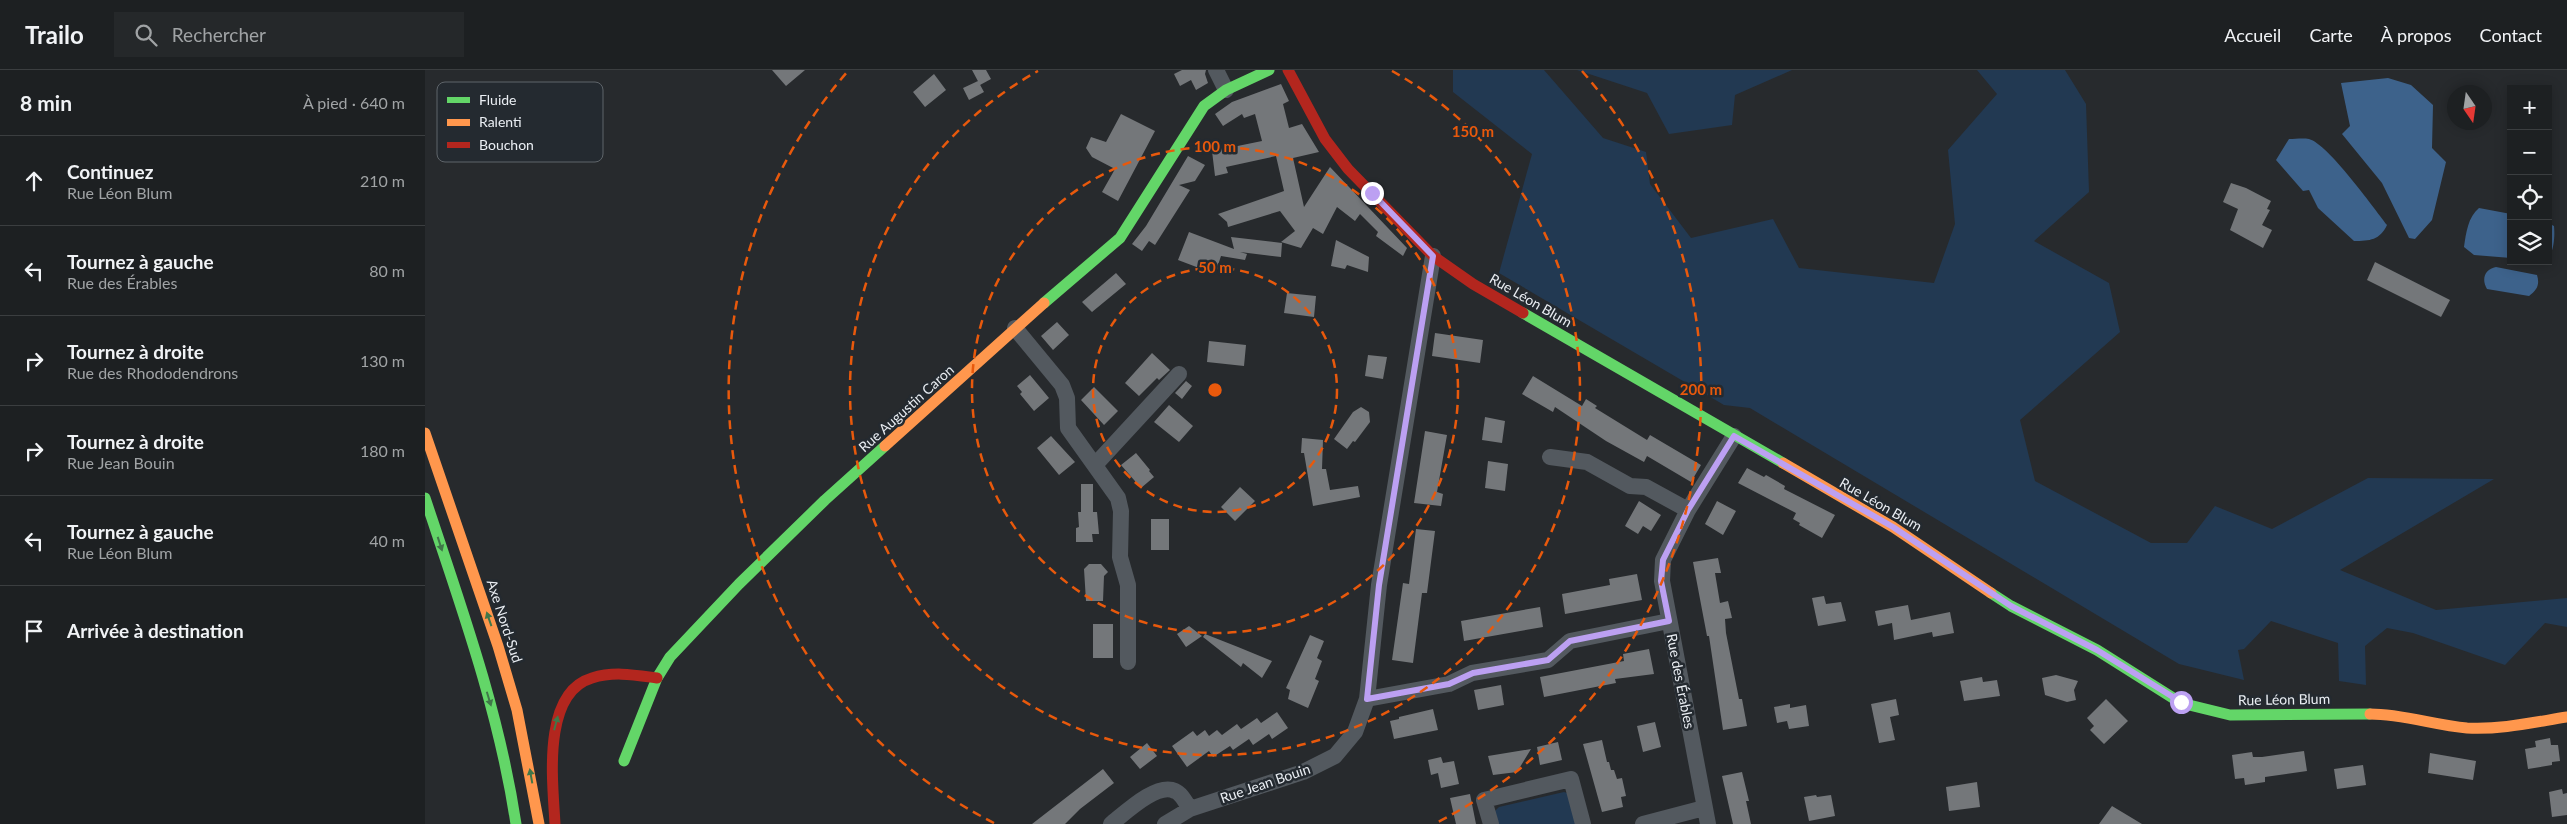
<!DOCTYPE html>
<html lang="fr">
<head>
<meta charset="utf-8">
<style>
	:root { --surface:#1d2022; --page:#25282a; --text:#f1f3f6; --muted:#a0a3a5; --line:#3b3e40 }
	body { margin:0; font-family:Lato,sans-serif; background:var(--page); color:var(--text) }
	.controls { position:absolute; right:15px; top:15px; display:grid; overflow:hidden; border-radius:0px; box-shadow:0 2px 12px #0003 }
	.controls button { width:45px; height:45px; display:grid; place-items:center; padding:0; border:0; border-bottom:1px solid var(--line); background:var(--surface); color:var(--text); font:25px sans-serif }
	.compass { position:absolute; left:2022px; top:15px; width:45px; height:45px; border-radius:50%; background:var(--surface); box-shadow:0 2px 12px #0003; rotate:167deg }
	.stop { position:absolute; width:15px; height:15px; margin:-11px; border:4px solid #bca0f2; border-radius:50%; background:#fff }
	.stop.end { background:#bca0f2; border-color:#fff; box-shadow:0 1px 5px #0008 }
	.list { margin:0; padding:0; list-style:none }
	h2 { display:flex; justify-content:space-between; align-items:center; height:65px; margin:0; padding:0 20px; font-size:21px }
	h2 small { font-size:16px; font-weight:400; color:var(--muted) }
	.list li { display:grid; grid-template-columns:32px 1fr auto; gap:15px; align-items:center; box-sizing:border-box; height:90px; padding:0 20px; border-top:1px solid var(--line) }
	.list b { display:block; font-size:19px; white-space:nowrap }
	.list p { margin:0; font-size:16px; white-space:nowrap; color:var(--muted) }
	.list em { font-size:16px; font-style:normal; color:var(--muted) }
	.icon { flex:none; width:28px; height:28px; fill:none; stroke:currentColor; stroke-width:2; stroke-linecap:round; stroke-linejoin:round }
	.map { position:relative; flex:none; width:2142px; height:754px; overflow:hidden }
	header { display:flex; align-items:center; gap:30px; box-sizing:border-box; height:70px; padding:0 25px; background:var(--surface); border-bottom:1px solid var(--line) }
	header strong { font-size:24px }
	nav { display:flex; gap:28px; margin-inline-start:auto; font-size:18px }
	.search { width:350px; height:45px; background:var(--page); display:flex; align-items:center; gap:12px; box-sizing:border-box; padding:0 18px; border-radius:0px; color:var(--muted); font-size:19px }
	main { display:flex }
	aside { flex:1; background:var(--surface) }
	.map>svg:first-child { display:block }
</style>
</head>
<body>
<header>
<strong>Trailo</strong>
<div class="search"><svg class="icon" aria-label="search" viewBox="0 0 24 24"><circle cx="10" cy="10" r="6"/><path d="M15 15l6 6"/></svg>Rechercher</div>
<nav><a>Accueil</a><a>Carte</a><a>À propos</a><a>Contact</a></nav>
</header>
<main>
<aside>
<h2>8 min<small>À pied · 640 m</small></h2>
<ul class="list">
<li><svg class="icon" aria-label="ahead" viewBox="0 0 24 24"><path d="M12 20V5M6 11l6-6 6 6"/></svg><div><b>Continuez</b><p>Rue Léon Blum</p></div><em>210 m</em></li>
<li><svg class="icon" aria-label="left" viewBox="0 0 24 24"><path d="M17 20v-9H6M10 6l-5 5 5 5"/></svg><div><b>Tournez à gauche</b><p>Rue des Érables</p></div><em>80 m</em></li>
<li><svg class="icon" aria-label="right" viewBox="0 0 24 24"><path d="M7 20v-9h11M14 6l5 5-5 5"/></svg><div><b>Tournez à droite</b><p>Rue des Rhododendrons</p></div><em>130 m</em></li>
<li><svg class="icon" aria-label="right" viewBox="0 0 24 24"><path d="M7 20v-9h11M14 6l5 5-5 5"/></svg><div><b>Tournez à droite</b><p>Rue Jean Bouin</p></div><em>180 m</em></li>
<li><svg class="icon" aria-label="left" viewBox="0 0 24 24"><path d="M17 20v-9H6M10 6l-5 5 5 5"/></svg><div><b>Tournez à gauche</b><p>Rue Léon Blum</p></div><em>40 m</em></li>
<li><svg class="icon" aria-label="arrive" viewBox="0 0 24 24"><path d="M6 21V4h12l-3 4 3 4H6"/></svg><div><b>Arrivée à destination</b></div></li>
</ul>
</aside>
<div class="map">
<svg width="2142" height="754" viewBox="0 0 2142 754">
	<rect width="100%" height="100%" fill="#272a2d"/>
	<path fill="#223952" d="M1028,0h91l59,68 43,14 4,32 41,54 82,-19 26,49 135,15 21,-59 -7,-74 49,-56 -20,-24h88l21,34 3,88 -55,49 75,42 11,49 -100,88 15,61 116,62h36l28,-37 57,23 96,-51 126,1 -154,91 96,40 131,-12v29l-22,-4 -40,42 -92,-32 -26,-5 -22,18 1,39 -27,-4 -1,-38 -67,-22 -27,28 -6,1 6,30 -65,-16 -429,-256 -26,-3 -225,-132 33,-119 -79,-62z
		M1152,0h215l-57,25 -3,30 -63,9 -22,-41z
		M1139,722l3,1 11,31h-83v-13l4,-4z"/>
	<path fill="#3d628b" d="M1963,8l23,7 22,20 -1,43 14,14 -14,58 -17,19 -6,-1 -27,-55 -40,-49 8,-8 -9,-43z
		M1864,69c6,0 14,-1 20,0 19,5 64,68 78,86 -7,15 -17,16 -33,16l-36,-33 -9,-18 -6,1 -27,-31z
		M2054,138l32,6v44l-37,-3 -10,-8c2,-14 4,-30 15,-39z
		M2123,153l6,3c1,10 0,25 -6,33z
		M2071,197l41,8c3,10 0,15 -8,21l-42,-7c-6,-10 -2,-20 9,-22z"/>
	<path fill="#74777a" d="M347,0h33l-19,16z
		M547,0h14l5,9 -11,6z
		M757,0h24l-1,4 3,9 -12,7 -5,-10 -11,6 -6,-12z
		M509,4l12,16 -21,17 -12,-15z
		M553,11l6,11 -15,8 -6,-12z
		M856,14l8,17 -6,3 6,24 13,-4 17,28 -26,6 11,49 26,-40 77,81 -4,8 -27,-20 2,-4 -18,-18 -5,7 -18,-14 -14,27 -10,-6 -12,20 -20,-6 14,-11 -15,-20 -52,16 -1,-5 -9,-8 66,-23 -8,-35 -50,11 2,6 -13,3 -3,-25 8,-1 2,-5 1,4 39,-8 -7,-27 -11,4 -2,-4 -19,12 -8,-12 17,-12z
		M696,44l34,17 -37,70 -16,-9 13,-23 -23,-12 -6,-9 5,-11 15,5z
		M763,86l17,9 -10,16 -16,4 11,5 -35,55 -6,-4 -7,10 -10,-7 14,-18z
		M1806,113l15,5 25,13 -4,8 3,1 -8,15 10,5 -9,18 -33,-18 8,-21 -15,-7z
		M764,162l45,17 -3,-12 51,6 -1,14 -41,-5 7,2 -2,6 -24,-4 -6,18 -37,-14z
		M911,170l33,17 -1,15 -21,-7 -2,4 -14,-3z
		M1950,192l75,38 -9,17 -74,-37z
		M691,203l10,11 -34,28 -10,-10z
		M862,223l29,3 -2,21 -30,-4z
		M632,252l12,13 -16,15 -12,-14z
		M1010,263l48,7 -3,23 -48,-7z
		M784,271l37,4 -2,21 -37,-4z
		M727,283l18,17 -11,10 -2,-2 -18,18 -14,-13z
		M943,285l19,2 -4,22 -18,-3z
		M605,305l19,23 -15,13 -14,-17 2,-2 -5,-6z
		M1108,306l49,30 4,-7 11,7 -2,2 52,32 3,-5 51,30 -10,17 -44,-26 -3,6 -38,-21 -51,-34 -2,5 -31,-18z
		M761,311l6,5 -10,13 -7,-6z
		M669,317l24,24 -14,14 -23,-25z
		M744,335l24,21 -14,16 -25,-20z
		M936,337l8,5 1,10 -15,20 -2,-1 -6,8 -13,-10 19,-27z
		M1060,347l20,4 -3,22 -20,-3z
		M1000,361l22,4 -10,57 6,2 -2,12 -27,-3z
		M626,366l24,26 -16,13 -22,-27z
		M877,368l21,2 -1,29h4l4,21 28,-4 2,11 -47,9 -9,-53h-3z
		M711,383l14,17 -1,1 5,6 -13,11 -20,-23z
		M1063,391l20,3 -3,27 -20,-3z
		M1322,398l17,9 2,-2 19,11 -1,3 51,26 -13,23 -23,-13 1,-2 -7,-4 3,-6 -58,-30z
		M656,414h12v28h4l2,22h-7l1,8h-17v-14l3,-1 -1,-15h3z
		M815,417l15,14 -20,20 -14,-14z
		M1214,431l22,14 -10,16 -8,-5 -5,8 -13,-8z
		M1292,431l19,10 -13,24 -18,-11z
		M726,449h18v31h-18z
		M991,459l19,2 -8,62h-5l-9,70 -21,-3 11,-77 6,1z
		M1293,488l3,15h-6l5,30 8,-2 4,17 -7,1 1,14 13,66h3l5,27 -24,4 -14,-94h-2l-14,-74z
		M664,494h12l7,8 -4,4 -1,25h-17l-2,-32z
		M1212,504l5,26 -77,14 -3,-20 48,-9 -1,-6z
		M1399,526l2,8 15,-2 5,19 -28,5 -6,-28z
		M1483,535l3,15 39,-8 4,21 -21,4 -1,-5 -38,8 -2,-17 -14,3 -3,-15z
		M1115,537l3,20 -79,14 -3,-20z
		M668,554h20v34h-20z
		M764,556l13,10 -16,11 -9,-13z
		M780,564l33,13 34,14 -10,17 -19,-15 -2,4 -38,-30z
		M885,565l14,6 -7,17 5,3 -7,18 4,2 -11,27 -20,-9 2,-9 -4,-2z
		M1224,579l5,25 -39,5 1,4 -72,14 -4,-20 84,-16 -1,-7z
		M1631,605l22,6 -4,9 2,10 -9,2 -22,-7 -3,-17z
		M1557,607l1,5 14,-2 3,16 -36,5 -4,-20z
		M1076,615l3,20 -26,5 -4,-20z
		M1471,629l3,16 -9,2 5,23 -16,3 -8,-39z
		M1681,629l22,22 -24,23 -14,-14 4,-4 -7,-8z
		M1365,634v4l16,-3 3,21 -20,3 -2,-8 -10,2 -3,-16z
		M1008,639l5,21 -44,9 -4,-18 9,-2v-2z
		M852,642l11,16 -16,11 -3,-5 -16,11 -4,-6 -16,11 -3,-4 -17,11 -4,-6 -22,16 -15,-21 21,-15 4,5 8,-6 4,6 8,-6 5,5 15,-11 4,5 16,-11 4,5z
		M1230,652l6,25 -18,5 -6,-26z
		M2125,668l1,7h7l2,16 -8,1v3l-24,4 -3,-20 11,-2 -1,-6z
		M1177,670l5,22h2l2,8h3l3,9 5,-1 4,18 -5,1 2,10 -21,5 -19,-68z
		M1133,672l4,18 -22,5 -3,-18z
		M722,673l10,13 -17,13 -10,-12z
		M1106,679l-14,23 -24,3 -5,-19z
		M1879,681l3,20 -42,6v5l-20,3 -1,-7 -9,1 -3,-24 20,-3 1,5h9z
		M2005,683l46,8 -3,19 -45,-7z
		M1016,687l2,6 11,-2 5,23 -18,4 -3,-15 -7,2 -3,-15z
		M1938,695l3,20 -29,4 -3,-20z
		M678,699l11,14 -34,26 -15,15h-33z
		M1317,702l7,29h-3l5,23h-18l-11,-48z
		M1552,712l3,25 -31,4 -3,-24z
		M2137,719l1,5 4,-1v22l-15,2 -3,-25z
		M1045,724l6,30h-20l-6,-26z
		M1391,725l1,2 14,-2 4,21 -26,5 -5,-24z
		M1687,736l30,18h-43z"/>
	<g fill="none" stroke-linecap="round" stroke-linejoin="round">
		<path stroke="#53595f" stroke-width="16" d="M791,0l10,20
			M590,258l47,57 5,13 1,30 50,70 3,13 -1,46 8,28v77
			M1125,387l37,5 43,24 16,1 42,23
			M670,395l84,-91
			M942,629l82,-15 23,-11 76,-13 22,-19 99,-20
			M686,754c14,-11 46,-42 64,-33 6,2 11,12 15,18
			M740,754l25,-15 113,-37 32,-16 20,-24 12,-33 12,-114 54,-329
			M1066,754l-7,-24 87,-21 12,45
			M1218,754l61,-16
			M1283,754l-46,-243 1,-21 25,-50 46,-74"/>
		<path stroke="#63d668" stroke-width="11" d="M619,233l76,-65 84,-132 22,-16 43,-20
			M1098,243l260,150
			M0,428c36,108 74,213 91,326
			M1566,523l20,13 86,44 84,53 49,12 140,-1
			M199,691l33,-83 13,-21 69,-73 86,-84 60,-54"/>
		<path stroke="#ff974d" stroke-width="11" d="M0,363l73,213 19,64 22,114
			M460,376l159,-143
			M1358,393l110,64 98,66
			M1945,644c33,0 64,11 97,14 33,2 68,-6 100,-11"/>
		<path stroke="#b3261e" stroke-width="11" d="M863,0l37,69 23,30 85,87 40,28 50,29
			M130,754c-2,-40 -14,-131 37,-146 22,-7 43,-3 65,0"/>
	</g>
	<defs><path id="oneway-solid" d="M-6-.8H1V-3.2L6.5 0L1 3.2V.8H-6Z" transform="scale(1.25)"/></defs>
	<g fill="#407749">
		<use href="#oneway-solid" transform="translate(15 474) rotate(72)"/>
		<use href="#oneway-solid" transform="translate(64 549) rotate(-109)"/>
		<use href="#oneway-solid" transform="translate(64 629) rotate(73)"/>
		<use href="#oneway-solid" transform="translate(131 653) rotate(-75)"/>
		<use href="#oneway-solid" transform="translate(106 706) rotate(-100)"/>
	</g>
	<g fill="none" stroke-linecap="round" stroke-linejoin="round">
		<path stroke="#bca0f2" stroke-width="6" d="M947,123l61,63 -54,329 -12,114 82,-15 24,-11 75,-13 22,-19 99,-20 -8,-40 2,-21 25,-50 46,-74 159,91 118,79 86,44 84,52"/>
	</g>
	<g fill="none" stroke="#e8590c" stroke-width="2.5" stroke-dasharray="9 6">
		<circle cx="790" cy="320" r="122"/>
		<circle cx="790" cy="320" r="243"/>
		<path d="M967 1A365 365 0 1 1 613 1"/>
		<path d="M569 753A486 486 0 0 1 423 1M1157 1A486 486 0 0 1 1011 753"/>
	</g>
	<g text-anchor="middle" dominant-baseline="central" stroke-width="5" stroke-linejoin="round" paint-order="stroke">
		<g font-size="14" fill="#eaeef3" stroke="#242a30">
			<text transform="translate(1106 230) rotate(30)">Rue Léon Blum</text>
			<text transform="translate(481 338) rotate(-42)">Rue Augustin Caron</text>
			<text transform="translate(1456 434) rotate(30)">Rue Léon Blum</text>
			<text transform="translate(80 551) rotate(72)">Axe Nord-Sud</text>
			<text transform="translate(1256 611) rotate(79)">Rue des Érables</text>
			<text transform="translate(1859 629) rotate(-1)">Rue Léon Blum</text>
			<text transform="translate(840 713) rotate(-19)">Rue Jean Bouin</text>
		</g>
	</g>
	<rect x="12" y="12" width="166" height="80" rx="8" fill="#242a30" stroke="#5f656a" stroke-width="1"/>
	<rect x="22" y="27" width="23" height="6" fill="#63d668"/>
	<rect x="22" y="49" width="23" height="7" fill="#ff974d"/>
	<rect x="22" y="72" width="23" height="6" fill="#b3261e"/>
	<g font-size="14" fill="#eaeef3">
		<text x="54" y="35">Fluide</text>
		<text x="54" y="57">Ralenti</text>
		<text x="54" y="80">Bouchon</text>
	</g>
	<circle cx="790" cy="320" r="8" fill="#e8590c" stroke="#242a30" stroke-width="2.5"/>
	<g font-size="15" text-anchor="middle" font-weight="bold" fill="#e8590c" stroke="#242a30" stroke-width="5" stroke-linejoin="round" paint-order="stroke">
		<text x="1048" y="67">150 m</text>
		<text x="790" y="82">100 m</text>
		<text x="790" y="203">50 m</text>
		<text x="1276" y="325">200 m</text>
	</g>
</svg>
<div class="controls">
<button>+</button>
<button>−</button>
<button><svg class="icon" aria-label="locate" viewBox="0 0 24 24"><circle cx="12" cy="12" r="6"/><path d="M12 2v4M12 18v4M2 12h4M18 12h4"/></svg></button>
<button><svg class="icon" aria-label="layers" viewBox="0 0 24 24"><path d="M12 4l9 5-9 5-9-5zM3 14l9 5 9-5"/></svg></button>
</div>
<svg class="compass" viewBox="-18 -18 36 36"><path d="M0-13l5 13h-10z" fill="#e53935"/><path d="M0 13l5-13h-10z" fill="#a0a3a5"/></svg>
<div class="stop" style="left:1756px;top:632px"></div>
<div class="stop end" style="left:947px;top:123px"></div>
</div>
</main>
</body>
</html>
